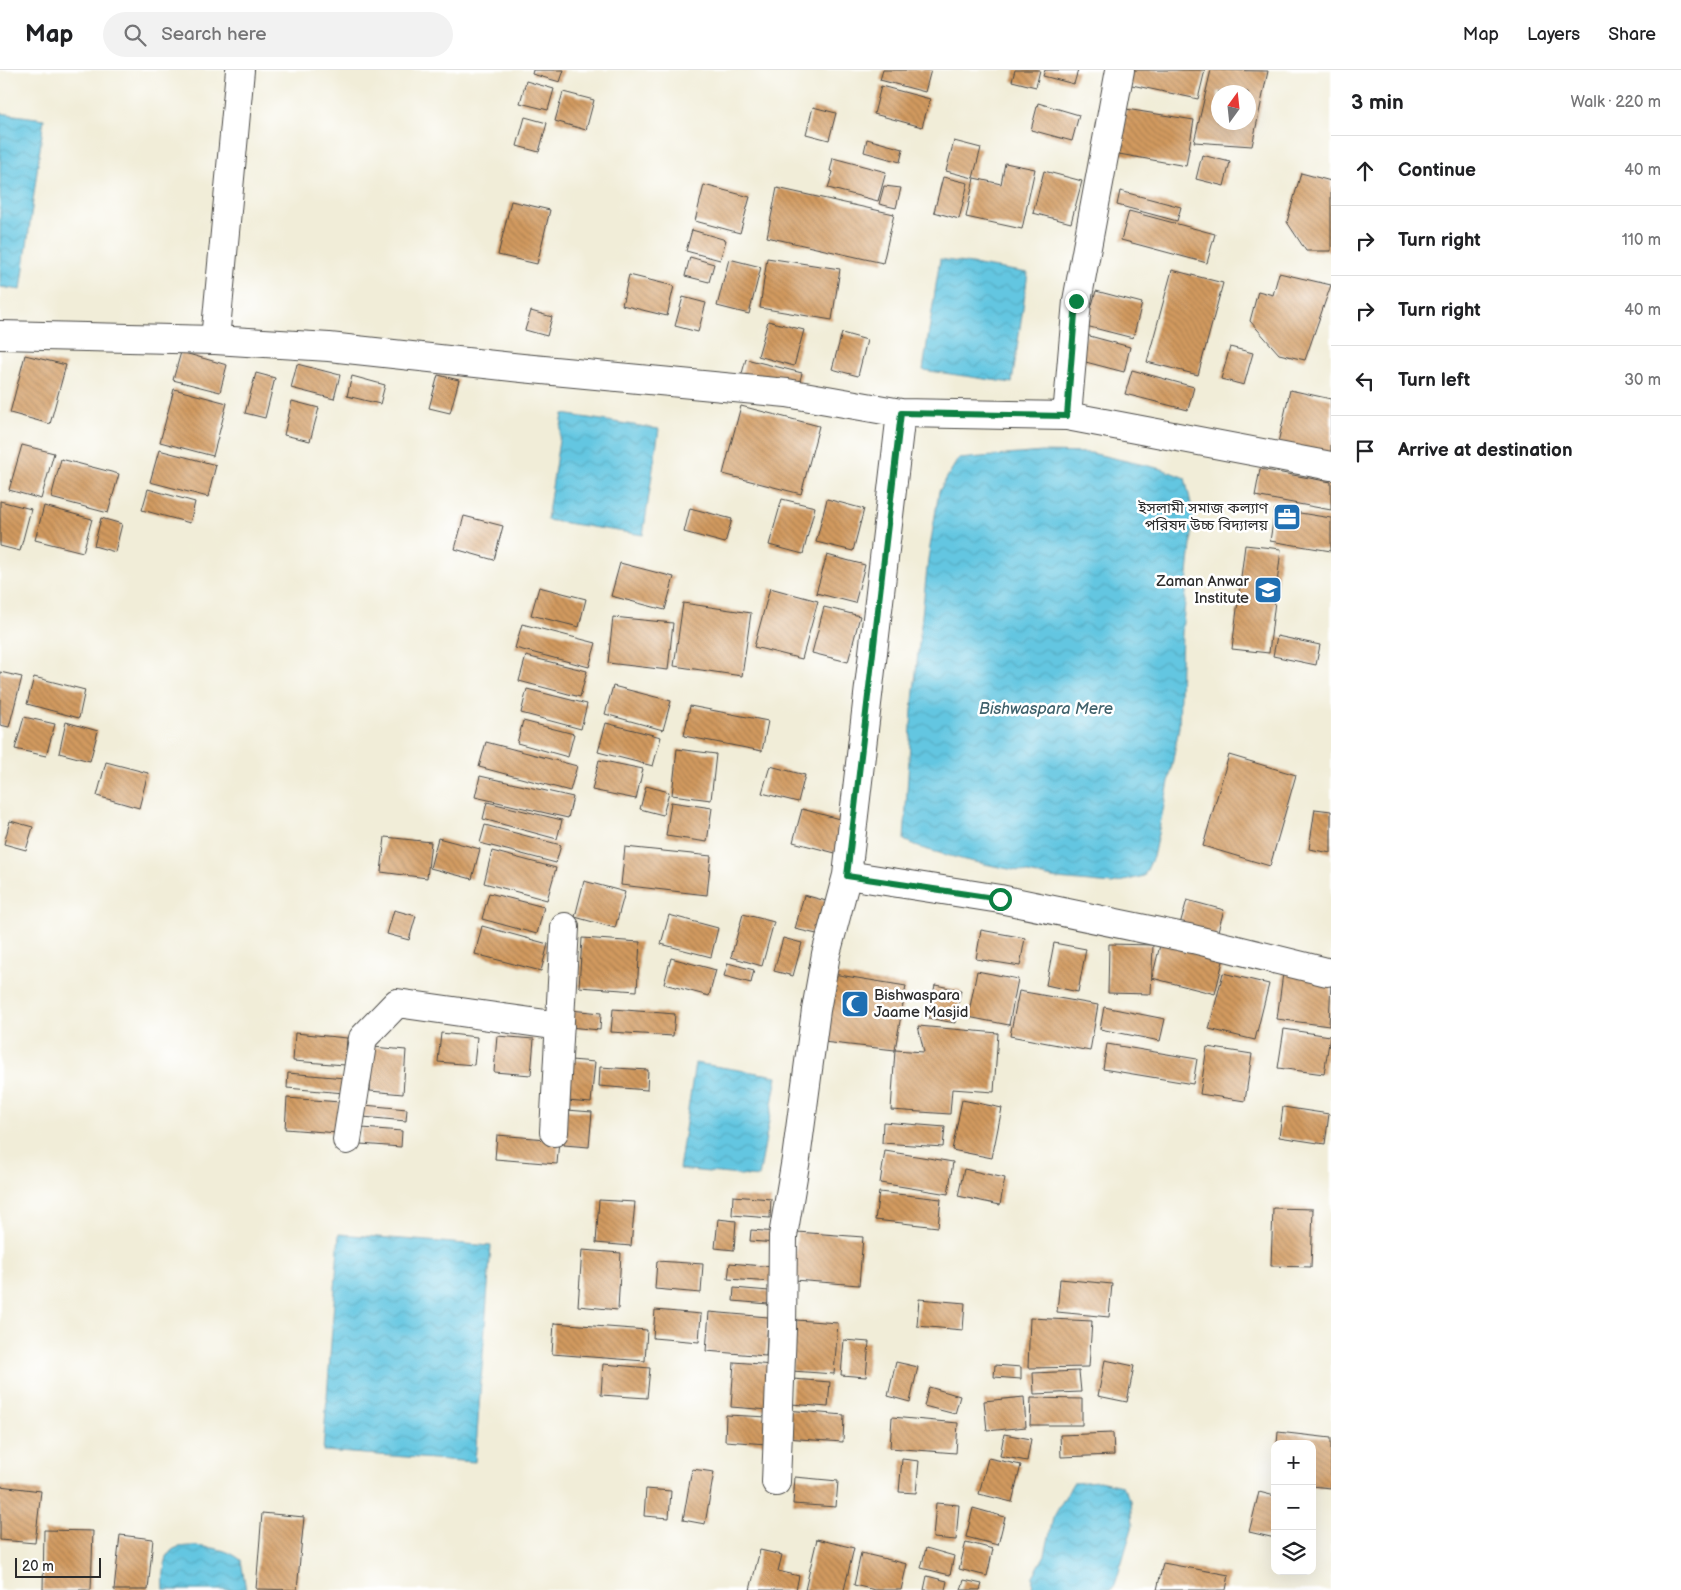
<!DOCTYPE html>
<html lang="en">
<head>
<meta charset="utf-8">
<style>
	:root { --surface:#fff; --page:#f2f2f2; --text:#202124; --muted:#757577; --line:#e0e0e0 }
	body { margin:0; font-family:"Balsamiq Sans","Noto Sans Bengali",sans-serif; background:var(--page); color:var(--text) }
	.controls { position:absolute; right:15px; bottom:15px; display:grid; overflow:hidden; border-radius:10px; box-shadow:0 5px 20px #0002 }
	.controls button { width:45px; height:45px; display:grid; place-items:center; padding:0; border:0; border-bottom:1px solid var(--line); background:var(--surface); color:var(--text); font:25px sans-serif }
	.compass { position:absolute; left:1211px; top:15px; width:45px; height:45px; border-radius:50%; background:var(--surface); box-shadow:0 5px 20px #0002; rotate:15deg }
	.scale { position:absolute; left:15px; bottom:12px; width:86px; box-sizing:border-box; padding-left:5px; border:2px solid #2b2b2b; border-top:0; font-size:14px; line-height:18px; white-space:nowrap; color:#2b2b2b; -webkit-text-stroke:4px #fff; paint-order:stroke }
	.stop { position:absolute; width:15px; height:15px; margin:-11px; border:4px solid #0b8043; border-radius:50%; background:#fff }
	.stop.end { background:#0b8043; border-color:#fff; box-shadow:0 1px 5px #0008 }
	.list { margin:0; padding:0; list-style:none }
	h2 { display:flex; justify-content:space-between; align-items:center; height:65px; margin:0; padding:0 20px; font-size:21px }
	h2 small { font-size:16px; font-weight:400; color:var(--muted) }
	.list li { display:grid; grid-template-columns:32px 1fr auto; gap:15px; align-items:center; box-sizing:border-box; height:70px; padding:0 20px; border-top:1px solid var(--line) }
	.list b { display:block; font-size:19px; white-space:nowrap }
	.list em { font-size:16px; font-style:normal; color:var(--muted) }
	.icon { flex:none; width:28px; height:28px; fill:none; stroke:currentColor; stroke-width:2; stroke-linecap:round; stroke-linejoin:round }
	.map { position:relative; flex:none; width:1331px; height:1520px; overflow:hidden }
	header { display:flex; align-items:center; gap:30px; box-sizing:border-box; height:70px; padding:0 25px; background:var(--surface); border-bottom:1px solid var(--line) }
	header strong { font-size:24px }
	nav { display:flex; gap:28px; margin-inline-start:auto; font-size:18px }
	.search { width:350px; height:45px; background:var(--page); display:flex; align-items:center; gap:12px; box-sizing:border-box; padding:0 18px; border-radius:28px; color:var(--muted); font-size:19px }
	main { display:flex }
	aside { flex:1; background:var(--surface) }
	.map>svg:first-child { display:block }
</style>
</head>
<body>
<header>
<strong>Map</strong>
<div class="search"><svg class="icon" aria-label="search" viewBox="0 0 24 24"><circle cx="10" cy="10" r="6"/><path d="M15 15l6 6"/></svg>Search here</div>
<nav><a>Map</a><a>Layers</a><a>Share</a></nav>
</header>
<main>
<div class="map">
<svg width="1331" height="1520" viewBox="0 0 1331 1520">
	<defs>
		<pattern id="water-waves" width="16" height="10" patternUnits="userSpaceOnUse" patternTransform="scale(1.25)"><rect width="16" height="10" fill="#63c6e1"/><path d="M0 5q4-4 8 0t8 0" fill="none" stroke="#56aac1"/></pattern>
		<pattern id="building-back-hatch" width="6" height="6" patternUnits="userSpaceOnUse" patternTransform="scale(1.25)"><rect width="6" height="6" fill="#d29a5f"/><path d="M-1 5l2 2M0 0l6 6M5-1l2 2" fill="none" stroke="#ab7e4f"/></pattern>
	</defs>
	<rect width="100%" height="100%" fill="#fff"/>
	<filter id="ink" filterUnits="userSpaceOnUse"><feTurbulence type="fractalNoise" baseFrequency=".02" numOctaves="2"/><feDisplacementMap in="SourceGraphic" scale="10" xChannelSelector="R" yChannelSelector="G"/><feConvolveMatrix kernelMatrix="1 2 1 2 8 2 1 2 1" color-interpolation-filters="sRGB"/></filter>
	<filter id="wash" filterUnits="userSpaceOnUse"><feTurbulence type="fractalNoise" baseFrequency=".0096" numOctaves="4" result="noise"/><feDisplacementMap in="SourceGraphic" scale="20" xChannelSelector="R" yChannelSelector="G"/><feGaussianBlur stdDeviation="1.12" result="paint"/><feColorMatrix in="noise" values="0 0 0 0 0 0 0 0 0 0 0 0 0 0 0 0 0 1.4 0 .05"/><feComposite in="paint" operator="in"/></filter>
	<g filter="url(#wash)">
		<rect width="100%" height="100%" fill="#f1edd8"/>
		<path fill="url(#water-waves)" stroke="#477886" d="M0,43l44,6 -23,171 -21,-3z
			M940,189l88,14 -16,110 -89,-13z
			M563,344l96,15 -16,106 -96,-15z
			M1042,382l49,1 71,16 23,9 9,38 -12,116 -3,95 -11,60 -15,70 -9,19 -32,8 -55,-5 -92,-19 -44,-12 -17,-8 8,-130 16,-151 11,-68 19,-32z
			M695,993l82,13 -18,101 -80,-8z
			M339,1164l152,12 -16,216 -152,-11z
			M1099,1411l23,5 9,14 2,25 -18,60 -4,5h-79l1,-14 12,-21 8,-37 20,-35z
			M194,1476c18,2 32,2 47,14l5,30h-82c-1,-10 -1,-36 10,-41 5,-3 14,-3 20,-3z"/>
		<g id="blocks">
			<path fill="url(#building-back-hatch)" fill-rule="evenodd" d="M533,0h31l-4,12 -28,-8z
				M883,0h48l-6,22 -45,-12z
				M1015,0h25l-4,17 -24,-6z
				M1045,0h33l-4,14 -31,-8z
				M1130,0h75l-7,29 -71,-15z
				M1211,0l57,1 -16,75 -58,-4zM1218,22h30v30h-30z
				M526,11l28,8 -6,21 -28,-7z
				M881,16l49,13 -8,28 -48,-13z
				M563,22l31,8 -8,30 -31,-9z
				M1038,33l41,12 -7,26 -41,-11z
				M813,37l23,6 -7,27 -23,-6z
				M1126,39l68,11 -8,46 -67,-12z
				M525,47l22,6 -8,29 -22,-6z
				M867,69l36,10 -3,13 -36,-10z
				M954,71l27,7 -8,30 -27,-7z
				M1202,85l28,7 -6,24 -28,-7z
				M833,88l53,14 -8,29 -50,-13 5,-16 -3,-1z
				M1005,93l30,6 -13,60 -56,-12 8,-39 27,6z
				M1044,101l38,10 -11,42 -38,-10z
				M1301,103l30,8v70h-25l-19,-29z
				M943,107l25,6 -9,36 -25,-7z
				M704,115l46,12 -10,36 -45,-12z
				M884,116l17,2 -5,20 -17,-4z
				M777,118l117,26 -11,49 -116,-26z
				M1120,121l61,16 -4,14 -60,-16z
				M511,131l39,9 -13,54 -39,-9z
				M1129,141l86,23 -8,29 -86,-23z
				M692,160l34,10 -6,20 -34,-9z
				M690,187l24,7 -5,18 -24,-6z
				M767,188l73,11 -8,51 -72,-12z
				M729,189l32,8 -12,47 -32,-8z
				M1172,200l51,13 -25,92 -51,-13z
				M1279,203l52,12 -26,75 -26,-6 -29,-33 8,-30 15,4z
				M629,205l45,11 -7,30 -45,-11z
				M1096,221l46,12 -9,35 -47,-12z
				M683,227l23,6 -8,29 -23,-6z
				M531,241l21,6 -5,19 -22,-6z
				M768,251l36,9 -10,36 -36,-10z
				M842,263l25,7 -9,36 -26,-7z
				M1086,265l44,12 -6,25 -46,-12z
				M1230,277l23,6 -9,32 -23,-6z
				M181,282l46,13 -7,27 -47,-12z
				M25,285l41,10 -16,59 -40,-11z
				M746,289l56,14 -5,19 -56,-15z
				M297,294l43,11 -6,24 -43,-11z
				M1132,300l62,17 -6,23 -63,-16z
				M256,303l19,5 -10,40 -20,-5z
				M438,305l21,5 -9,33 -21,-5z
				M352,306l33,9 -5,19 -33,-8z
				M174,319l53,14 -14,53 -53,-14z
				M1290,320l41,9v61l-54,-13z
				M292,331l27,7 -9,33 -26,-6z
				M741,336l78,20 -18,68 -78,-20z
				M22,375l32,8 -13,46 -32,-9z
				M159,380l57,15 -8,32 -58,-15z
				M61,389l58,15 -11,39 -57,-15z
				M1260,399l71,13v28l-76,-14z
				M148,419l47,13 -5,21 -48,-13z
				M782,429l33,8 -12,47 -34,-9z
				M827,429l37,10 -11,42 -37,-9z
				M0,431l31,8 -11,42 -20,-5z
				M44,436l48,13 -9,33 -48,-12z
				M690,438l42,11 -7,24 -41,-11z
				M1275,439l56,9v33l-61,-10z
				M464,446l39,10 -9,34 -39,-11z
				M101,448l21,6 -7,28 -21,-6z
				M1245,475l36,4 -12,104 -37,-4z
				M827,485l38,10 -10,38 -39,-10z
				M620,493l54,14 -9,33 -54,-14z
				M539,517l47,12 -7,28 -48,-12z
				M770,518l48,13 -16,58 -48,-12z
				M683,533l68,10 -9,63 -68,-10z
				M824,537l36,9 -12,46 -36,-9z
				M613,547l60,6 -5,47 -60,-7z
				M522,554l74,19 -7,24 -74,-19z
				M1277,566l43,9 -4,20 -43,-9z
				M526,586l61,15 -7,26 -61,-16z
				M0,602l22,5 -13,50 -9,-2z
				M34,607l51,13 -6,28 -52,-14z
				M613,616l58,15 -8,29 -58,-16z
				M527,619l60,15 -6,25 -60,-16z
				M690,636l78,15 -6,30 -78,-15z
				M24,647l31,7 -9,32 -31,-7z
				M523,651l51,13 -6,23 -51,-14z
				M66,652l32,9 -8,30 -31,-8z
				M606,653l55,14 -8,29 -55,-14z
				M486,672l91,24 -7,25 -91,-24z
				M677,679l39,5 -5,46 -39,-5z
				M1229,685l67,20 -26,91 -67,-20z
				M599,690l44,9 -7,30 -44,-9z
				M106,692l42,11 -9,35 -42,-12z
				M770,696l35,9 -7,27 -36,-9z
				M480,706l93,21 -5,21 -93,-21z
				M646,716l23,6 -6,23 -23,-6z
				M487,732l75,18 -5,19 -74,-20z
				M671,732l41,6 -5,34 -41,-6z
				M802,739l45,12 -8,33 -46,-12z
				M1315,739l16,2v42l-22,-4z
				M10,751l23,6 -7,23 -22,-6z
				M485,755l76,20 -5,18 -76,-20z
				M385,767l46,5 -4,36 -46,-6z
				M438,768l42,11 -8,30 -42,-11z
				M625,777l86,9 -4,39 -86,-10z
				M492,781l64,17 -9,32 -63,-17z
				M584,811l41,11 -10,36 -40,-11z
				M489,823l55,14 -7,27 -55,-15z
				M804,825l26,7 -9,33 -26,-6z
				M1187,830l37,10 -9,31 -37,-10z
				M394,840l22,6 -7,24 -22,-6z
				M743,844l31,8 -12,44 -31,-9z
				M669,845l49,13 -7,29 -50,-13z
				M482,856l66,18 -7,27 -66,-17z
				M981,860l44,8 -5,28 -44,-7z
				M582,868l58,4 -3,49 -58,-4z
				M783,868l19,5 -9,33 -19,-5z
				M1161,871l63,16 -9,37 -63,-16z
				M1054,873l32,6 -8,43 -32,-7z
				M1109,874l44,1 -2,49 -43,-1z
				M671,888l45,12 -7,26 -45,-12z
				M728,893l26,7 -3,13 -27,-7z
				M977,901l41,8 -9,46 -41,-8z
				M1223,903l46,11 -14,56 -46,-11z
				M1283,903l48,7 -2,46 -52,-7z
				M833,904l73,12 -11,64 29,2 -6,-26 80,7 -4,59 -42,-3 -2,25 -59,-4 4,-60 -72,-8z
				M935,915l26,5 -6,33 -27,-5z
				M1019,921l79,14 -8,46 -80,-15z
				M1104,937l61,12 -5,22 -60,-12z
				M613,939l62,5 -2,22 -62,-4z
				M570,940l31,3 -1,17 -31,-3z
				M1284,959l46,7 -6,38 -46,-6z
				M295,963l52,5 -2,27 -52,-4z
				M441,963l36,4 -3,28 -36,-3z
				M497,966l37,3 -3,36 -37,-3z
				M1107,974l90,15 -4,25 -90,-15z
				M373,977l33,3 -3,44 -33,-3z
				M1207,977l45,7 -7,47 -45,-7z
				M571,990l24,2 -4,41 -24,-2z
				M600,997l48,3 -1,20 -48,-4z
				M288,1003l57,5 -1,15 -57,-5z
				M287,1028l53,4 -2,31 -53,-4z
				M962,1030l40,8 -10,50 -40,-8z
				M364,1035l43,4 -1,12 -43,-4z
				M1283,1037l46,7 -4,30 -46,-7z
				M567,1040l25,2 -3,35 -25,-2z
				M883,1052l62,5 -2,20 -61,-4z
				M362,1058l40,3 -1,16 -41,-3z
				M497,1065l62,5 -2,24 -62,-5z
				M885,1081l68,11 -5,32 -68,-11z
				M964,1099l41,9 -5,27 -42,-9z
				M879,1122l62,7 -3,28 -63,-7z
				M733,1126l38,3 -1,19 -38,-3z
				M599,1130l36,2 -4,44 -35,-3z
				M1273,1138l40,1 -2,58 -40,-1z
				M718,1149l18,2 -2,29 -19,-2z
				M751,1160l26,2 -1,11 -26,-2z
				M797,1162l66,5 -4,48 -65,-5z
				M582,1180l39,3 -3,57 -40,-4z
				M657,1191l46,3 -2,29 -46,-4z
				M730,1193l43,4 -1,15 -44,-3z
				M1060,1209l52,5 -3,33 -52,-5z
				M734,1218l35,3 -1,13 -35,-3z
				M919,1229l46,4 -2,27 -46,-4z
				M655,1240l46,4 -2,28 -46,-4z
				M709,1242l59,5 -2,39 -60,-5z
				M1030,1248l62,3 -3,46 -61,1z
				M796,1250l42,3 -4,51 -42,-3z
				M554,1253l93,7 -2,31 -93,-7z
				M844,1270l25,2 -3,35 -25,-2z
				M1105,1290l29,6 -7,36 -29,-6z
				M734,1292l39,3 -3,45 -39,-3z
				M896,1292l22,5 -8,35 -22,-6z
				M603,1294l47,4 -3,30 -46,-3z
				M995,1295l26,2v12l-27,-2z
				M1079,1301l2,21 -47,2 -1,-21z
				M793,1309l37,3 -2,25 -37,-3z
				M929,1317l31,9 -5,18 -31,-8z
				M1024,1327l2,30 -39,4 -3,-30z
				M1031,1328l51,1v26h-52z
				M787,1340l57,5 -1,27 -58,-4z
				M726,1345l43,2 -2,27 -42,-3z
				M892,1347l66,6 -2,30 -66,-5z
				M1278,1362l53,6v50l-19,-2v-42h-35z
				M1113,1363l1,22 -53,2 -1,-22z
				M1004,1364l27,5 -4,22 -27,-5z
				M988,1388l33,7 -9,37 -33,-8z
				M902,1389l17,2 -3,32 -17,-1z
				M692,1399l22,3 -9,52 -22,-4z
				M795,1407l43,4 -2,26 -43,-3z
				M0,1416l41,5 -6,52 -35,-3z
				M646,1419l25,2 -2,27 -25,-2z
				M1259,1422l16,4v42l-26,-6z
				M936,1433l23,2 -3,35 -23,-2z
				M973,1438l32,9 -7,28 -32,-8z
				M262,1443l42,4 -7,73 -41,-1z
				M44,1460l49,1 -2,59h-48z
				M120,1465l33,4 -5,51h-34z
				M817,1469l37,9 -10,42h-39z
				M966,1472l27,7 -6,27 -28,-7z
				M926,1478l28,8 -4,19 -29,-7z
				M760,1480l22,5 -4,16 21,5 -3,14h-46z
				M861,1483l46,11 -6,26h-26l-21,-5z
				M1163,1493l66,12 -3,15h-69z
				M927,1506l20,5 -2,9h-21z
				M964,1510l18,4 -2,6h-19z"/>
		</g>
	</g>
	<g filter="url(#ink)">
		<use href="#blocks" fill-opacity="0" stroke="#494845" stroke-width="1"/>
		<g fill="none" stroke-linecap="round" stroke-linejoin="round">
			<defs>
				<path id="minor" d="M1120,0l-43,231 -10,115 264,50
					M0,265l215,5 114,7 193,21 265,25 114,20
					M215,270l25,-270
					M847,805l153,24 193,40 134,33
					M554,1062l11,-205
					M347,1070l16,-102 34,-35 163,23
					M776,1412l6,-153 1,-93 13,-77 20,-149 10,-56 21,-79 54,-462 166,3"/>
			</defs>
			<use href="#minor" stroke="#494845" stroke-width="30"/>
			<use href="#minor" stroke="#fff" stroke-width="28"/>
		</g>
	</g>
	<g fill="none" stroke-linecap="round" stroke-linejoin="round" filter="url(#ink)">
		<path stroke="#0b8043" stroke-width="6" d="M1000,829l-153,-23 54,-463 166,3 9,-115"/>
	</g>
	<defs>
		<symbol id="office-square" viewBox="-11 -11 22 22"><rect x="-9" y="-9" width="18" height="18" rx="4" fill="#1f6fb2" stroke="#fff"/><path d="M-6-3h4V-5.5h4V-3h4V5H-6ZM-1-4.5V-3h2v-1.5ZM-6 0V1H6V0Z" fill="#fff"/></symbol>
		<symbol id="school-square" viewBox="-11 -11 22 22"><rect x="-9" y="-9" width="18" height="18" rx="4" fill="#1f6fb2" stroke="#fff"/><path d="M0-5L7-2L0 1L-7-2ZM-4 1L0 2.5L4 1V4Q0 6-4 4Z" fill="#fff"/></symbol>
		<symbol id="mosque-square" viewBox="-11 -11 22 22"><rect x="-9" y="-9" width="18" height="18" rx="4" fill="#1f6fb2" stroke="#fff"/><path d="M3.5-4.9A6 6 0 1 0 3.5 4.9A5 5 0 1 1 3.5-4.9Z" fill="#fff"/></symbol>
	</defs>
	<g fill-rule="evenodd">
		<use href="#office-square" x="1271" y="431" width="32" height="32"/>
		<use href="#school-square" x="1252" y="504" width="32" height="32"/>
		<use href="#mosque-square" x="839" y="918" width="32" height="32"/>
	</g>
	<g text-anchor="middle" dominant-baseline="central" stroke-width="5" stroke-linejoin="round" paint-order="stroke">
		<g font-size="15" fill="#2b2b2b" stroke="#fff" text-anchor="end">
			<text x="1268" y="438">ইসলামী সমাজ কল্যাণ<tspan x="1268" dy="17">পরিষদ উচ্চ বিদ্যালয়</tspan></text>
			<text x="1249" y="511">Zaman Anwar<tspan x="1249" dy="17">Institute</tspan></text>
			<text x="874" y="925" text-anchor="start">Bishwaspara<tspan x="874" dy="17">Jaame Masjid</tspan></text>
		</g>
		<g font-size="16" font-style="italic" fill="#3f616b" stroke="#fff">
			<text x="1046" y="639">Bishwaspara Mere</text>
		</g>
	</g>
</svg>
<div class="controls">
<button>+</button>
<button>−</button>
<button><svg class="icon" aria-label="layers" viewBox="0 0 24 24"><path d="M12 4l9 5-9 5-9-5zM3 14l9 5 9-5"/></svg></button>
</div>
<svg class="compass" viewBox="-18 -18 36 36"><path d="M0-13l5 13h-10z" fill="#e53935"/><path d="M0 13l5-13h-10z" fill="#757577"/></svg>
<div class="scale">20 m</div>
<div class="stop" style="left:1000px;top:829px"></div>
<div class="stop end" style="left:1076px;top:231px"></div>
</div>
<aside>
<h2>3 min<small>Walk · 220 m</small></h2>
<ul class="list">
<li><svg class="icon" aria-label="ahead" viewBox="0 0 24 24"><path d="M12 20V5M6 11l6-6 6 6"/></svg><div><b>Continue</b></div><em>40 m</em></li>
<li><svg class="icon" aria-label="right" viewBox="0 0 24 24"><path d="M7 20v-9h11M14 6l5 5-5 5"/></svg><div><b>Turn right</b></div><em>110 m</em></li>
<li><svg class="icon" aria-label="right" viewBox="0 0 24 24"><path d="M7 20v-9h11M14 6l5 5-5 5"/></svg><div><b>Turn right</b></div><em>40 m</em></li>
<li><svg class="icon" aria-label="left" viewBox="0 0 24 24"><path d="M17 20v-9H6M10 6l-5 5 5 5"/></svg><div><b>Turn left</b></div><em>30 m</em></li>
<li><svg class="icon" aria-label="arrive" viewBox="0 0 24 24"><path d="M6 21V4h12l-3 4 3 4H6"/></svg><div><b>Arrive at destination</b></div></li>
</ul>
</aside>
</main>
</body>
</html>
